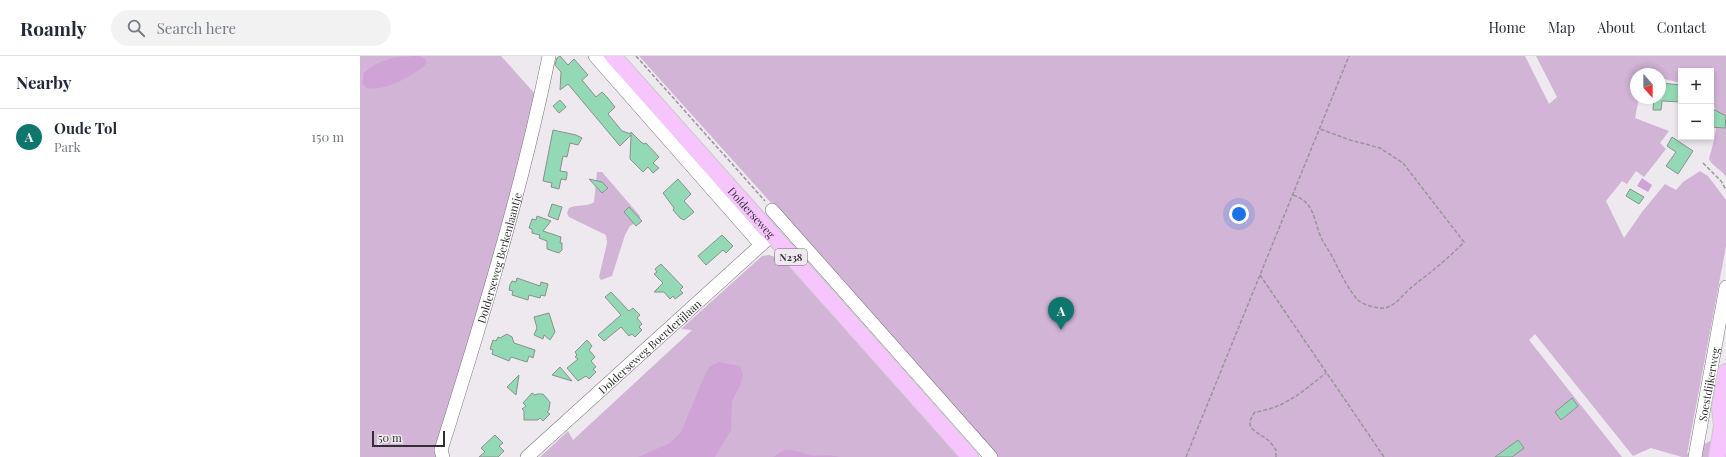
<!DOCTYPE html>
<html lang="en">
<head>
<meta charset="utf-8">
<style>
	:root { --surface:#fff; --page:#f2f2f3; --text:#1f2937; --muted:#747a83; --line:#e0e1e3; --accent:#0f766e }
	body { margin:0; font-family:"Playfair Display",serif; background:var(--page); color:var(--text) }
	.controls { position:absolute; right:12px; top:12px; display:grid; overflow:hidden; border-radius:0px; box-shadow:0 2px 6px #0003 }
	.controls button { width:36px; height:36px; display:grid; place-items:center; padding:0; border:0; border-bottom:1px solid var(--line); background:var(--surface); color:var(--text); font:20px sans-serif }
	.compass { position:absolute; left:1270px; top:12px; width:36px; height:36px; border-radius:50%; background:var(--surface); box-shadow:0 2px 6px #0003; rotate:159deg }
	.scale { position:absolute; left:12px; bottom:10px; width:73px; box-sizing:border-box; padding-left:4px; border:2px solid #313031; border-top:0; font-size:11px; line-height:14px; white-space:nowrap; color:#313031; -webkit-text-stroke:3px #ede9ee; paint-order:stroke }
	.you { position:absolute; left:879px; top:158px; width:14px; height:14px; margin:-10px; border:3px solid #fff; border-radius:50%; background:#1a73e8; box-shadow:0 0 0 6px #1a73e833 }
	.badge { display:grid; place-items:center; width:26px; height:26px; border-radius:50%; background:var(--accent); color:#fff; font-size:13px; font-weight:700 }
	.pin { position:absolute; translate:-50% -33px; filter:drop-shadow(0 1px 2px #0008) }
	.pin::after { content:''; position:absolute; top:21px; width:14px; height:12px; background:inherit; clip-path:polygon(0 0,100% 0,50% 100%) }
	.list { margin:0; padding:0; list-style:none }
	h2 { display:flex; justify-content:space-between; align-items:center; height:52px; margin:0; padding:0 16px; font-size:17px }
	h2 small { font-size:13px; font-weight:400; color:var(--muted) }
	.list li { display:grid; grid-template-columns:26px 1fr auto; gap:12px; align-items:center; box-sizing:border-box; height:56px; padding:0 16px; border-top:1px solid var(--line) }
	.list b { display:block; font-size:15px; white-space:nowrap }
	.list p { margin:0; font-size:13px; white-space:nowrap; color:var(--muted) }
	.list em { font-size:13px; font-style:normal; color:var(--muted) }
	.icon { flex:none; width:22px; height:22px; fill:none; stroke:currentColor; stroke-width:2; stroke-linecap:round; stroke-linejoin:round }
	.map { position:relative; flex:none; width:1366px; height:401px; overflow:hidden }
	header { display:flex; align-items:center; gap:24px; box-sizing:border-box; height:56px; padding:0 20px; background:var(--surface); border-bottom:1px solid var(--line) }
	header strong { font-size:19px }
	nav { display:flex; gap:22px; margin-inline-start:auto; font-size:14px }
	.search { width:280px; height:36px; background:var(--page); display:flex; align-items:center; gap:10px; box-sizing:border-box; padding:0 14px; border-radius:22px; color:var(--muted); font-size:15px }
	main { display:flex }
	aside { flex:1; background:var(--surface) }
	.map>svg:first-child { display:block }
</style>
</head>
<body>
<header>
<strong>Roamly</strong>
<div class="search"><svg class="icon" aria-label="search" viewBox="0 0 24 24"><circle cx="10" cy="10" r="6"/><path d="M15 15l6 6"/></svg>Search here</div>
<nav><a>Home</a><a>Map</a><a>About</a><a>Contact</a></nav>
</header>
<main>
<aside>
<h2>Nearby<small></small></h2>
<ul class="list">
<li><span class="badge">A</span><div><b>Oude Tol</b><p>Park</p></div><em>150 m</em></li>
</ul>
</aside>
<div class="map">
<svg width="1366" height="401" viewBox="0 0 1366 401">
	<rect width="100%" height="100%" fill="#ede9ee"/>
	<path fill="#d2b4d6" d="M0,0h51c-18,3 -35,4 -48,17l-1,9 44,-5 21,-13 -6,-8h-6h86l35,39 -96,362h-80z
		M279,0h886l24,48 8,-7 -21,-41h190v121c-4,-7 -13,-10 -17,-18 3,-13 15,-47 2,-56v-32h-30v12l-21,-5v-4h-24v24h3l-4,20 34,13 -9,12 6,6 -22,28 -8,-6 -9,13 -5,-3 -16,20 18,37 18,-26 23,-28 11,6 7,-8 17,-11 8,5 18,24v46l-39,208 39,-22v25h-44l-31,-9 -18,8 -98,-122 -6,6 93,117h-631l-147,-173z
		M237,116h5l38,44 -1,5 -9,5 -5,9 -13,41 -11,4 -2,-3 8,-34 -1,-8 -37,-18 -2,-4 2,-5c9,-4 18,-1 25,-6z
		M409,199l19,6 174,196h-422l28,-26 5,9 119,-110 -11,-1 81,-73z"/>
	<path fill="#d0a3d6" d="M55,0h6l5,4 1,4c-18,13 -39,27 -61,24l-4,-6 1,-9c13,-13 34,-17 52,-17z
		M1282,122l10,7 -4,7 -11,-6z
		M359,306l21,4 3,8 -3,12 -8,15 -1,29 -16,27h-77l32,-14 11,-11 23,-55 5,-10z
		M424,394c9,-1 16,3 25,5 11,2 19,-2 31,2h-67z"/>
	<path fill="#93d9b6" stroke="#8b908d" d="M200,0l8,9 6,-6 14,16 -6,5 14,17 6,-5 5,5 8,10 -7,7 14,17 9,3v-2l10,10 3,2 2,-1 13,14 -6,6 6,5 -6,5 -5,-6 -5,5 -13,-13 1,-24 -11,11 -52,-62 -8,6 1,-18 -6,-7 2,-7z
		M1300,27l21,2 -1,17 -18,-1 -1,9h-8l1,-12h6z
		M200,44l6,7 -7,6 -6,-7z
		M1351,52l15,8 -1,12 -14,-1z
		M193,74l23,5 6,3 -4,7 -8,-2 -3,14 -4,-1 -3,15 7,1v3l-1,5 -5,-1 -2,10 -8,-2 1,-4 -9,-2z
		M1312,81l21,14 -15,23 -12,-8 10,-14 -9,-6z
		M229,123l13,3 6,6 -6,5z
		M318,123l13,15 -7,7 10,11 -10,8 -4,-2 -7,-8 1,-2 -11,-15z
		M1270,133l14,8 -5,7 -13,-8z
		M192,148l10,3 -4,13 -10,-4z
		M269,151l13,14 -6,5 -12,-14z
		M177,160l14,5 -8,10 18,6 -1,6h2v7l-3,3 -12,-4v-8l-8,-3 1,-3 -8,-2v-4l-3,-1 3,-9 4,1z
		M362,179l11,11 -7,7 -3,-3 -17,15 -8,-9z
		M301,208l22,23 -3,3 3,3 -8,6 -2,-3 -3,3 -6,-7h-10l9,-9 -9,-9 3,-2 -2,-3z
		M157,222l23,8 1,-4 7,2 -3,12 -4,-1 -1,3 -11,-3 -1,5 -16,-5 1,-4 -4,-1 1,-5 2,-4 4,1z
		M251,236l18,19 4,-3 7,7 -3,3 5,6 -3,3 3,3 -7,7 -3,-3 -3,2 -8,-9 -17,14 -6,-6 23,-20 -16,-18z
		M189,257l6,19 -5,8 -6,-5 -1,4 -9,-4 3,-7 -3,-11z
		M147,278l5,3 2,6 21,7 -2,8 -4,-2 -2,6 -16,-5 -2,4 -17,-7 1,-4 -3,-1 3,-9 3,1 2,-4 2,1z
		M227,284l5,6 -3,4 6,7 -4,4 5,6 -3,2 3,3 -7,7 -3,-3 -8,5 -11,-13 11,-9 -3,-2 2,-2 -2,-3z
		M200,311l12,14 -20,-6z
		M159,319l-3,20 -9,-8z
		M172,337l3,2 2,-1h6l7,8 -1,8 -2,2 3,2 -7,7 -3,-3 -2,2h-14v-9l-2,-2 4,-3 -3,-3z
		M1212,342l6,8 -17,14 -6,-8z
		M135,379l8,8 -4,3 5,5 -6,6h-19l6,-5 -4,-4z
		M1158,384l6,8 -12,9h-17z"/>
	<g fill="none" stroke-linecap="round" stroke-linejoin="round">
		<defs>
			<g id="minor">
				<path d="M235,0l166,189"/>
				<path d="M412,154l219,247"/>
				<path id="s1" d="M83,401l-2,-7c41,-130 81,-261 108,-394"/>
				<path id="s2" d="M167,401l245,-222"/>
				<path id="s3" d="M1335,401l31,-170"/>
			</g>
			<g id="major">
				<path id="s4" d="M253,0l357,401"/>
				<path d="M1357,401l5,-31 -2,-18 6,-36"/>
			</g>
		</defs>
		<use href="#minor" stroke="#79757a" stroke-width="14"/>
		<use href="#major" stroke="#c9c9c9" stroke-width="18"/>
		<path stroke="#989599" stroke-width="1.5" stroke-dasharray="4 2" stroke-linecap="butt" d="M276,0l129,145
			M1343,107l18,18 5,9
			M933,139c21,7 20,22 27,40 3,8 8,14 12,21 6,12 17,36 27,45 5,4 19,8 26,7 12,-3 19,-15 28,-22 18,-14 36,-28 51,-44l-61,-79 -23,-15 -30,-8 -30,-11
			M900,219l124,182
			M826,401l163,-401
			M916,401v-7c-2,-3 -5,-7 -8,-10 -11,-9 -26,-11 -13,-28 30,-4 48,-21 71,-39"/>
		<use href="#minor" stroke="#fff" stroke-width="13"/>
		<use href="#major" stroke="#f7c5fe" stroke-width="16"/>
	</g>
	<g text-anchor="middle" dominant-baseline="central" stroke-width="3" stroke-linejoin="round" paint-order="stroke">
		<rect fill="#ede9ee" stroke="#69686a" stroke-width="1" x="415" y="193" width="32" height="16" rx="3"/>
		<g font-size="10" font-weight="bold" fill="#313031">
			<text x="431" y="201">N238</text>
		</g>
		<g font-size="11" fill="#313031" stroke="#ede9ee">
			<text stroke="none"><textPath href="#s4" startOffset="209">Dolderseweg</textPath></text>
			<text stroke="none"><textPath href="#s1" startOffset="208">Dolderseweg Berkenlaantje</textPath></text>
			<text stroke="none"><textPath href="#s2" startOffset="165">Dolderseweg Boerderijlaan</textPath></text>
			<text stroke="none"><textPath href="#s3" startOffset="74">Soestdijkerweg</textPath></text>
		</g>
	</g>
</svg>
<div class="controls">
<button>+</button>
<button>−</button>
</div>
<svg class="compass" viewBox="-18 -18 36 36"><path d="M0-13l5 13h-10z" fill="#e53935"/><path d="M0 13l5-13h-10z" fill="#747a83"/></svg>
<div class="scale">50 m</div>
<div class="you"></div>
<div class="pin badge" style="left:701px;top:274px">A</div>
</div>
</main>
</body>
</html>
